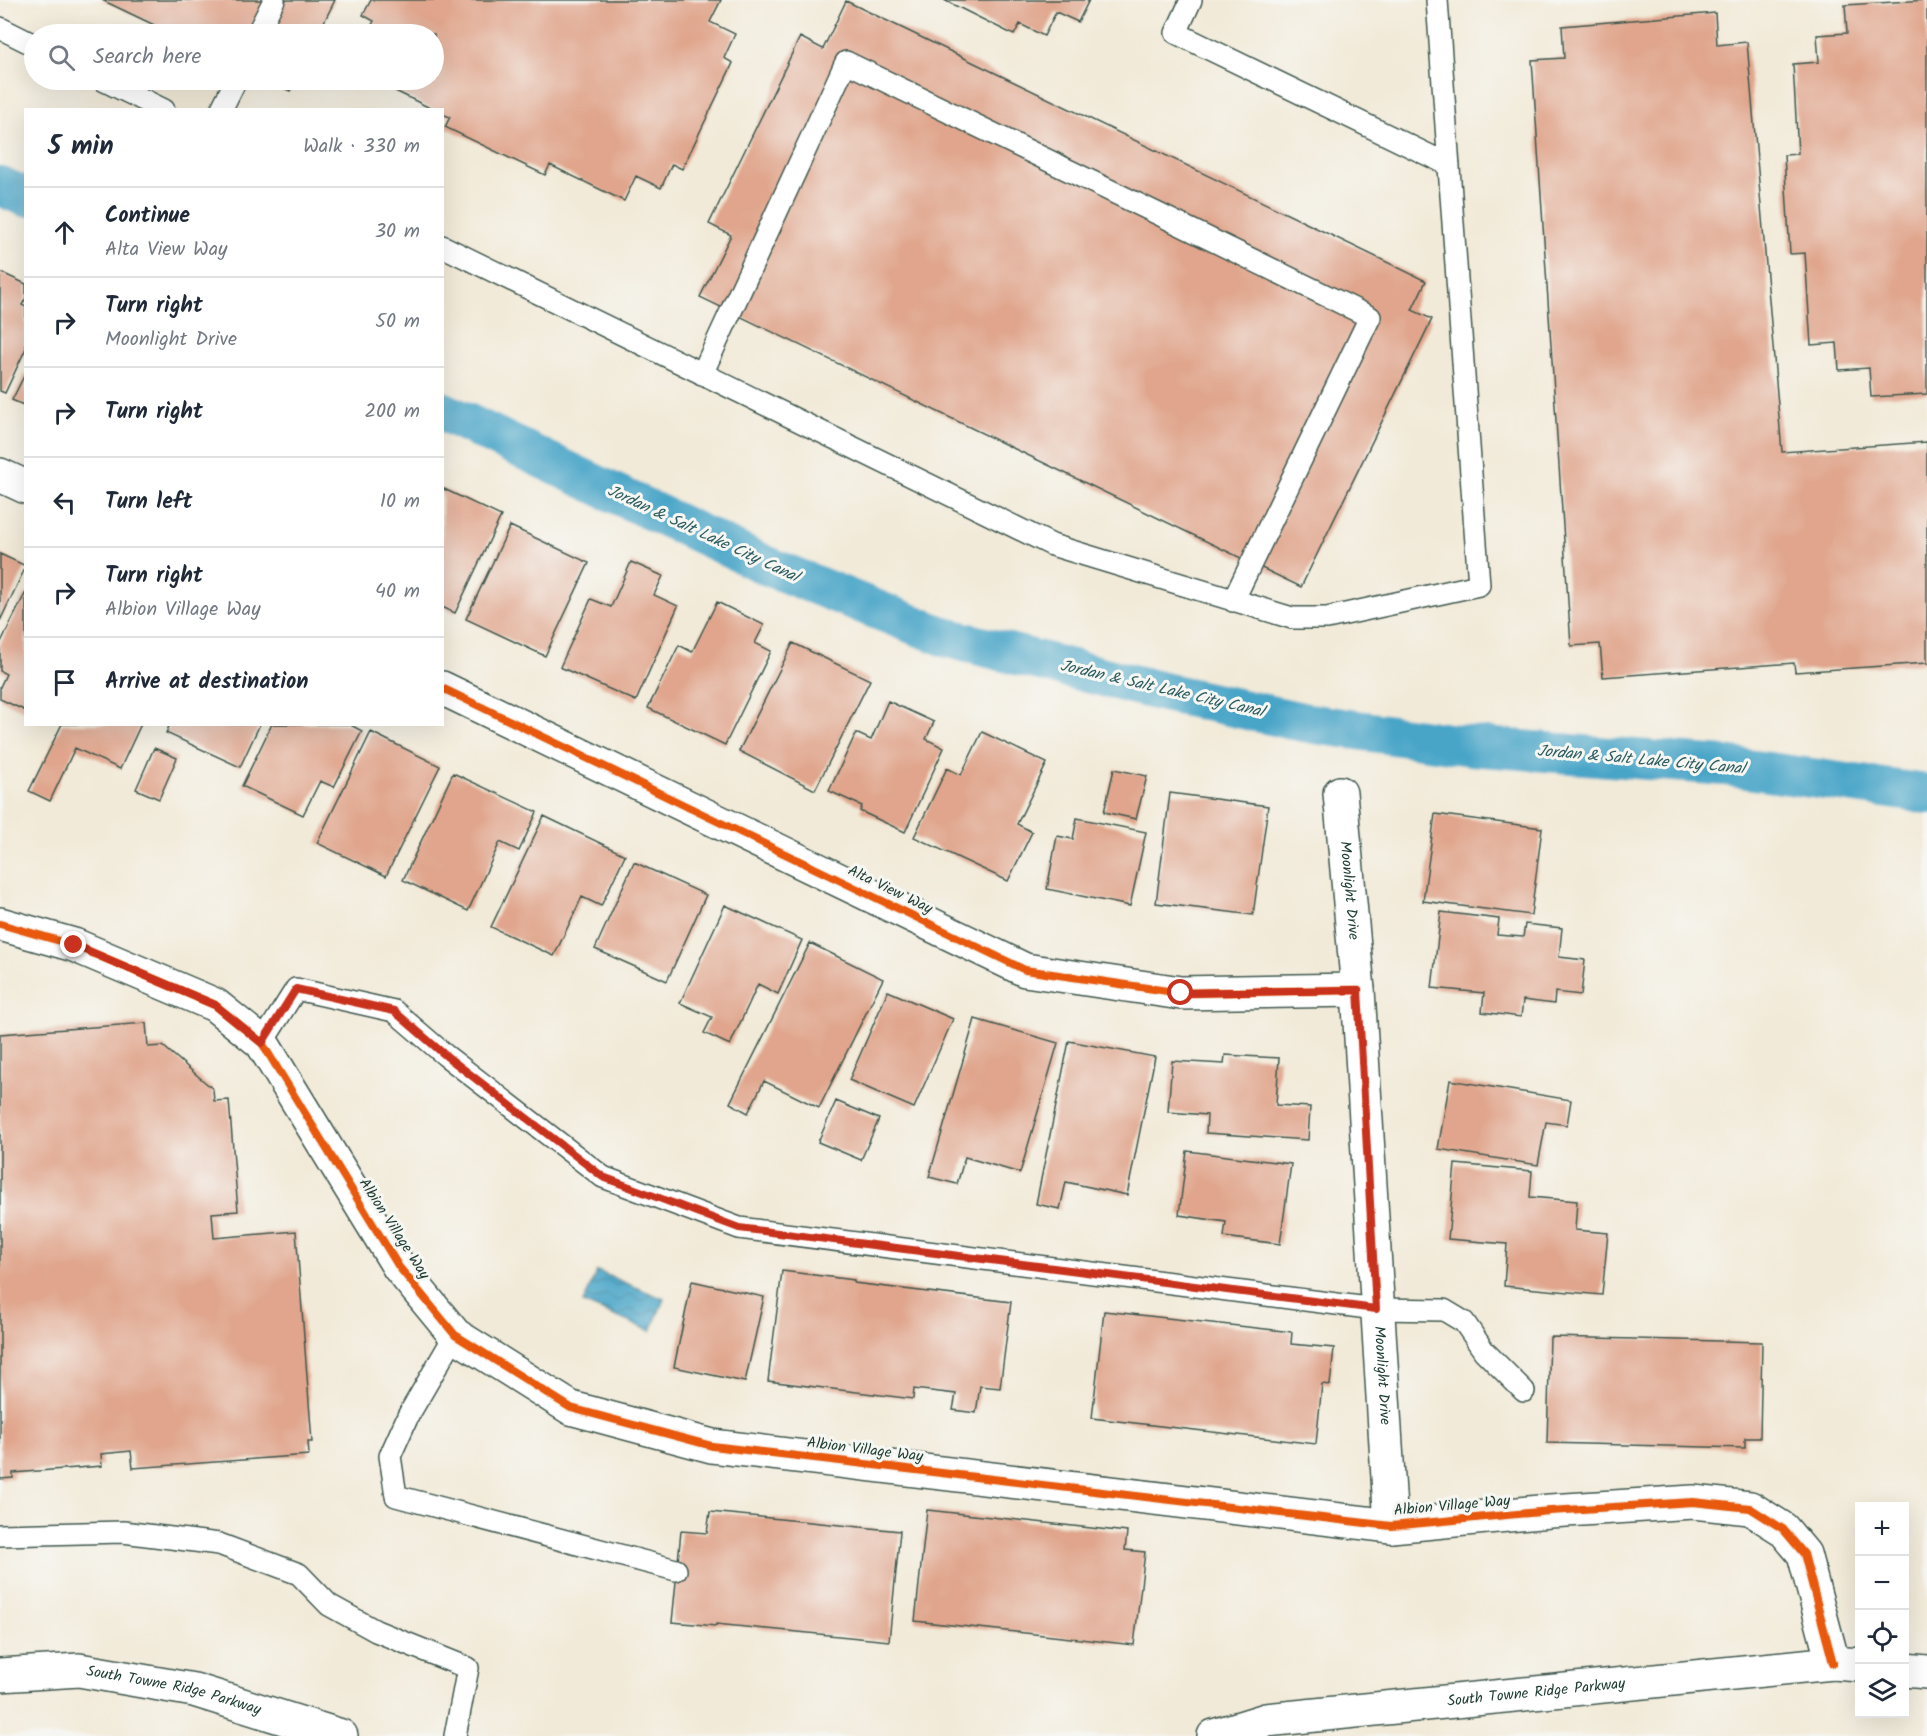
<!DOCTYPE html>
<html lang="en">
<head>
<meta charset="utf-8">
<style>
	:root { --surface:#fff; --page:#f2f2f3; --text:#1f2937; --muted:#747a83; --line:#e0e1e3 }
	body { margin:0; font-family:Kalam,sans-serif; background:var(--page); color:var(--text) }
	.controls { position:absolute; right:18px; bottom:18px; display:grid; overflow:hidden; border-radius:0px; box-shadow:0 6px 24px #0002 }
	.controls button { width:54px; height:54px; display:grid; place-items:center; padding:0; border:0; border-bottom:2px solid var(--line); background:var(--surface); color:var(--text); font:30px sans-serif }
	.stop { position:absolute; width:18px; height:18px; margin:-14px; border:4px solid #c8321e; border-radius:50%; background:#fff }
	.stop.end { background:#c8321e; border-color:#fff; box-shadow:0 2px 6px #0008 }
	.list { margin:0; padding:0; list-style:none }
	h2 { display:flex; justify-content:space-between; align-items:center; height:78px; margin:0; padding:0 24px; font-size:26px }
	h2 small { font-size:20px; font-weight:400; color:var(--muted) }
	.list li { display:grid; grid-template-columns:39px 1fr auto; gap:18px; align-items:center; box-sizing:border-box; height:90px; padding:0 24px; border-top:2px solid var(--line) }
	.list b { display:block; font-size:22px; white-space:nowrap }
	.list p { margin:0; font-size:20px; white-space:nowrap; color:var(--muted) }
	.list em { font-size:20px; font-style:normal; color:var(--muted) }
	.icon { flex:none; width:33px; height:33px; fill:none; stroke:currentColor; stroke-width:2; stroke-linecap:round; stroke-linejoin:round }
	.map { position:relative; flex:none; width:1927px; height:1736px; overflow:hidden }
	.search { position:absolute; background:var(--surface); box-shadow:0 6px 24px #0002; left:24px; top:24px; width:420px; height:66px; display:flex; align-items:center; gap:15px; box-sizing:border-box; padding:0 21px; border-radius:33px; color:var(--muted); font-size:22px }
	.panel { position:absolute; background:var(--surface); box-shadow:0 6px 24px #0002; left:24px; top:108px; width:420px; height:618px; border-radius:0px }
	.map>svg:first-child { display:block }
</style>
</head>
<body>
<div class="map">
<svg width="1927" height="1736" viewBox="0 0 1927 1736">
	<defs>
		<pattern id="water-waves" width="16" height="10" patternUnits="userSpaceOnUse" patternTransform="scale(1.5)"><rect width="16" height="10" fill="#49a5c8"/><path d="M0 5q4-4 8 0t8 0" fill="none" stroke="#3c88a3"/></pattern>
	</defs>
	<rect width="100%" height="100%" fill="#f6f6f2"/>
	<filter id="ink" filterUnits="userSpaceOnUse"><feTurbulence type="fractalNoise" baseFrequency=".0167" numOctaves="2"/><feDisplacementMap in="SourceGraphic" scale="12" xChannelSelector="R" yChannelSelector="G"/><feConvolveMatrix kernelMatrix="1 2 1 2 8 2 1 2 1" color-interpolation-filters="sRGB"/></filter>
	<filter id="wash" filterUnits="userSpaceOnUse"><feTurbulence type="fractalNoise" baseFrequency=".008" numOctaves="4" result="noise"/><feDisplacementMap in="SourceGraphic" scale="24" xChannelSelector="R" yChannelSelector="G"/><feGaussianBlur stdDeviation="1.35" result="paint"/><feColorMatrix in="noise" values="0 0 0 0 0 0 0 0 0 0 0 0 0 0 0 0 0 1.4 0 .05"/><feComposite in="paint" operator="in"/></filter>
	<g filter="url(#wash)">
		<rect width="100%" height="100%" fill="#f2ead8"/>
		<path fill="url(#water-waves)" stroke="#34717e" stroke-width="1.5" d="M597,1271l67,28 -13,32 -68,-28z"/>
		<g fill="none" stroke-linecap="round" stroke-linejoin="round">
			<path stroke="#49a5c8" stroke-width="40" d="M0,186l26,11
				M442,411l323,154 180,72 214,54 148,32 164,23 254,20 202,28"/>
		</g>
		<g id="blocks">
			<path fill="#e0a58c" d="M102,0h233l-17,34h-145z
				M371,0h350l-11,22 25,12 -11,24 9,5 -51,106 -10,-5 -11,24 -25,-12 -12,25 -74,-36 -5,10 -100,-48 5,-10 -8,-3v-4h-8l-59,-29 59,-1v-46h-67l7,-13 -11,-6z
				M944,0h145l-11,22 -22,-10 -12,24 -24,-12 -6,11z
				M1927,0v394l-56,3 -2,-29 -30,2 -2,-27 -26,2 -6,-92 -15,1 -6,-99 14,-1 -5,-90 26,-2 -2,-27 30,-2 -2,-28z
				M846,1l580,280 -14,29 20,9 -131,268 -601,-290 31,-62 -22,-11 91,-187 23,12z
				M1715,13l2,32 30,-3 35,410 145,-10v221l-132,9 -1,-9 -191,14 -3,-33 -29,2 -39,-586 32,-2 -2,-32z
				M266,80h30l-6,11z
				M0,272l26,12v14l-4,7 4,2v41l-21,45 -5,-2z
				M26,372v34l-14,-6z
				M442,488l59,28 -46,97 -13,-6z
				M510,526l79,37 -44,93 -79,-37z
				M0,554l26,12 -26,55z
				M631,562l32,14 -9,19 24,11 -42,95 -76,-34 31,-68 20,8z
				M26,592v119l-26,-12v-12l6,-13 -6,-3v-27z
				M717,602l47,23 -9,18 16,8 -46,94 -77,-37 31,-63 13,7z
				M793,643l77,37 -55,110 -76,-39z
				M888,701l46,21 -8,17 18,9 -39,84 -45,-21 2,-5 -33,-15 27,-58 15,7z
				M62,724h79l-21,45 -45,-21 -25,53 -21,-10z
				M170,724h90l-20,43 -74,-34z
				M272,724h77l13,7 -28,56 -14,-6 -17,34 -61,-29z
				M371,732l69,34 -54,110 -69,-33z
				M982,732l65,31 -30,61 15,8 -24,49 -94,-44 33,-69 14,7z
				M154,748l23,10 -18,41 -23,-10z
				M1114,769l33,7 -11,43 -32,-7z
				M453,773l84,39 -18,39 -19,-9 -32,69 -65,-31z
				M1170,793l98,13 -15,109 -97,-12z
				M1435,814l107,14 -11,87 -108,-14z
				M544,816l81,39 -24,51 -19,-9 -28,59 -63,-29z
				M1077,818l69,14 -16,74 -83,-17 10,-53 16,3z
				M634,862l72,33 -39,86 -72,-32z
				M725,905l77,35 -24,54 -20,-10 -28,61 -26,-12 8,-16 -32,-14z
				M1441,912l58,7 -2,16 26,2 2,-13 37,4 -3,29 26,3 -4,35 -26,-3 -1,12 -31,-4 -2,17 -39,-5 2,-19 -52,-5z
				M810,943l73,36 -64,129 -55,-27 -16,32 -18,-10z
				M888,991l65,28 -39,89 -65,-28z
				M975,1019l83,24 -38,130 -55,-16 -8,27 -28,-7z
				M146,1023l2,24 15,-1 50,43 1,12 15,-1 9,111 -26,2 2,25 82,-7 16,211h-4l1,13 -176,13 -2,-17 -30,3 1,12 -89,7v5l-13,1v-445z
				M1069,1041l86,16 -28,138 -61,-13 -6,27 -24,-5z
				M1225,1055l54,3 -3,47 34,2 -2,33 -102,-7 1,-18 -39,-3 4,-51 52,3z
				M1450,1080l121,20 -4,25 -21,-3 -8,43 -100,-16z
				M836,1101l43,18 -18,41 -43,-18z
				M1187,1151l104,13 -11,80 -56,-7 2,-15 -47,-7z
				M1455,1164l77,7 -2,26 47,4 -2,29 33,3 -6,62 -98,-9 3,-42 -59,-5z
				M782,1271l72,9v3l157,19 -11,86 -20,-2 -4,27 -23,-3 3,-16 -42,-5 -1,10 -145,-18z
				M692,1281l72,16 -19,85 -71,-15z
				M1104,1311l188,21 -1,12 43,4 -4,37 -8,-1 -6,60 -224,-26z
				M1550,1337l212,5 -2,96h-15v10l-198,-5z
				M927,1510l200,22 -2,18 20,2 -11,93 -219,-24z
				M710,1512l190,19 -11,110 -173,-17v2l-44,-4 9,-91 26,2z"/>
		</g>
	</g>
	<g filter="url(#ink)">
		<use href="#blocks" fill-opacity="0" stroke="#3f574d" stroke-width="1.5"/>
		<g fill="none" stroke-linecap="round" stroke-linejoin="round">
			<defs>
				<path id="service" d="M1191,0l-15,33 273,132
					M0,28l34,17
					M257,34l17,-34
					M103,80l61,30
					M221,110l15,-30
					M442,246l610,299 240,73h35l152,-33 -42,-585
					M702,374l144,-312 524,255 -137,284
					M262,1043l34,-54 98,22 51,44 158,122 136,51 637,81 68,1 20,12 20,29 40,40
					M455,1335l-47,81 -18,40 6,40 280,74
					M0,1535l123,-3 96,12 80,30 30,31 47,26 92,37 -13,68"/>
				<g id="minor">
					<path d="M0,475l26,12"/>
					<path d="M442,688l583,282 156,23 177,-3"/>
					<path id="s1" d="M1340,793l18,197 33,536"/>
					<path d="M0,924l74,21 141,60 47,38 137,224 56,68 116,73 141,38 679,80 159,-15 143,-9 57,6 33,21 21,25 29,109"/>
				</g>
				<g id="tertiary">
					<path d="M1904,1670l23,2"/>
					<path id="s2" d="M0,1675l79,-5 115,20 147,46"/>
					<path id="s3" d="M1214,1736l52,-16 567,-57 27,2"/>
				</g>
			</defs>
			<use href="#service" stroke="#3f574d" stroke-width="24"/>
			<use href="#minor" stroke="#3f574d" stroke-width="36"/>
			<use href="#tertiary" stroke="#3f574d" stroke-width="36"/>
			<use href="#service" stroke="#fff" stroke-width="21"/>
			<use href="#minor" stroke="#fff" stroke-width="33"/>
			<use href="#tertiary" stroke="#fff" stroke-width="33"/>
			<defs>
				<path id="cycleway" d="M442,688l583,282 156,23 177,-3
					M0,924l74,21 141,60 47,38 137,224 56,68 116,73 141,38 679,80 159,-15 143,-9 57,6 33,21 21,25 29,109"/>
			</defs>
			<use href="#cycleway" stroke="#f6f6f2" stroke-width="11"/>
			<use href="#cycleway" stroke="#e8590c" stroke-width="8"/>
		</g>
	</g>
	<g fill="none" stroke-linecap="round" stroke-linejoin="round" filter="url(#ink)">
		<path stroke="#c8321e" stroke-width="8" d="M74,945l141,60 47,38 34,-54 98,22 51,44 158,122 136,51 637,81 -18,-319 -177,3"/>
	</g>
	<g text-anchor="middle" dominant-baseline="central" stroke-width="6" stroke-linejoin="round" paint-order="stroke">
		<g font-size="15" fill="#1f3d34" stroke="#f6f6f2">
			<text transform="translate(890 890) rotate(26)">Alta View Way</text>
			<text stroke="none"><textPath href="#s1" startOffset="98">Moonlight Drive</textPath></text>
			<text transform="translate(394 1229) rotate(57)">Albion Village Way</text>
			<text stroke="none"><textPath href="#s1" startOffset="584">Moonlight Drive</textPath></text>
			<text transform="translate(865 1450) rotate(7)">Albion Village Way</text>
			<text transform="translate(1452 1506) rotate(-5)">Albion Village Way</text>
			<text stroke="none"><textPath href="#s2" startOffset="176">South Towne Ridge Parkway</textPath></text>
			<text stroke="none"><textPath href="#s3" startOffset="326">South Towne Ridge Parkway</textPath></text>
		</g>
		<g font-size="16" font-style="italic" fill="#2c5c60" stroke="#f6f6f2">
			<text transform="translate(703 534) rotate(25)">Jordan &amp; Salt Lake City Canal</text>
			<text transform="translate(1162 689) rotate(13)">Jordan &amp; Salt Lake City Canal</text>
			<text transform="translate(1641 760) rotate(5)">Jordan &amp; Salt Lake City Canal</text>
		</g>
	</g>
</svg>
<div class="controls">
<button>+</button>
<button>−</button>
<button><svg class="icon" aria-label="locate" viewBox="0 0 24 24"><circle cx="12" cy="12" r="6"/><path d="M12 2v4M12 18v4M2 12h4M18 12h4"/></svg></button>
<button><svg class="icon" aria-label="layers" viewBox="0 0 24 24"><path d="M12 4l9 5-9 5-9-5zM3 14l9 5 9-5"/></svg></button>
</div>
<div class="stop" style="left:1181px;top:993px"></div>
<div class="stop end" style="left:74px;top:945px"></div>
<div class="search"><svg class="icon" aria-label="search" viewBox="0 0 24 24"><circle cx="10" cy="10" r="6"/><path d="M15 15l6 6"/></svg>Search here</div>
<section class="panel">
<h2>5 min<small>Walk · 330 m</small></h2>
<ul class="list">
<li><svg class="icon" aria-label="ahead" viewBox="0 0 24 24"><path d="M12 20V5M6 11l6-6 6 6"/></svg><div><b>Continue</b><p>Alta View Way</p></div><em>30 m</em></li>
<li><svg class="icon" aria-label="right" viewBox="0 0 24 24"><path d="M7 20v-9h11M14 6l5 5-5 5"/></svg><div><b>Turn right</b><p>Moonlight Drive</p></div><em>50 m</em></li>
<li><svg class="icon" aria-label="right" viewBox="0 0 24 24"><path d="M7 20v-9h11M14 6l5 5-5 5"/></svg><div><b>Turn right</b></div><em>200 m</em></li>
<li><svg class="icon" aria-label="left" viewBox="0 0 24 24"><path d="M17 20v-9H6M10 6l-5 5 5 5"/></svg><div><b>Turn left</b></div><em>10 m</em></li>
<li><svg class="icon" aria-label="right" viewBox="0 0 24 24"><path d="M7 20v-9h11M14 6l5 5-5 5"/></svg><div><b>Turn right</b><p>Albion Village Way</p></div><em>40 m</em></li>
<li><svg class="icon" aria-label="arrive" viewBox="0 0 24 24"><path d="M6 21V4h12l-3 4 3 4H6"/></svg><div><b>Arrive at destination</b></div></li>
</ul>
</section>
</div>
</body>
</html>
